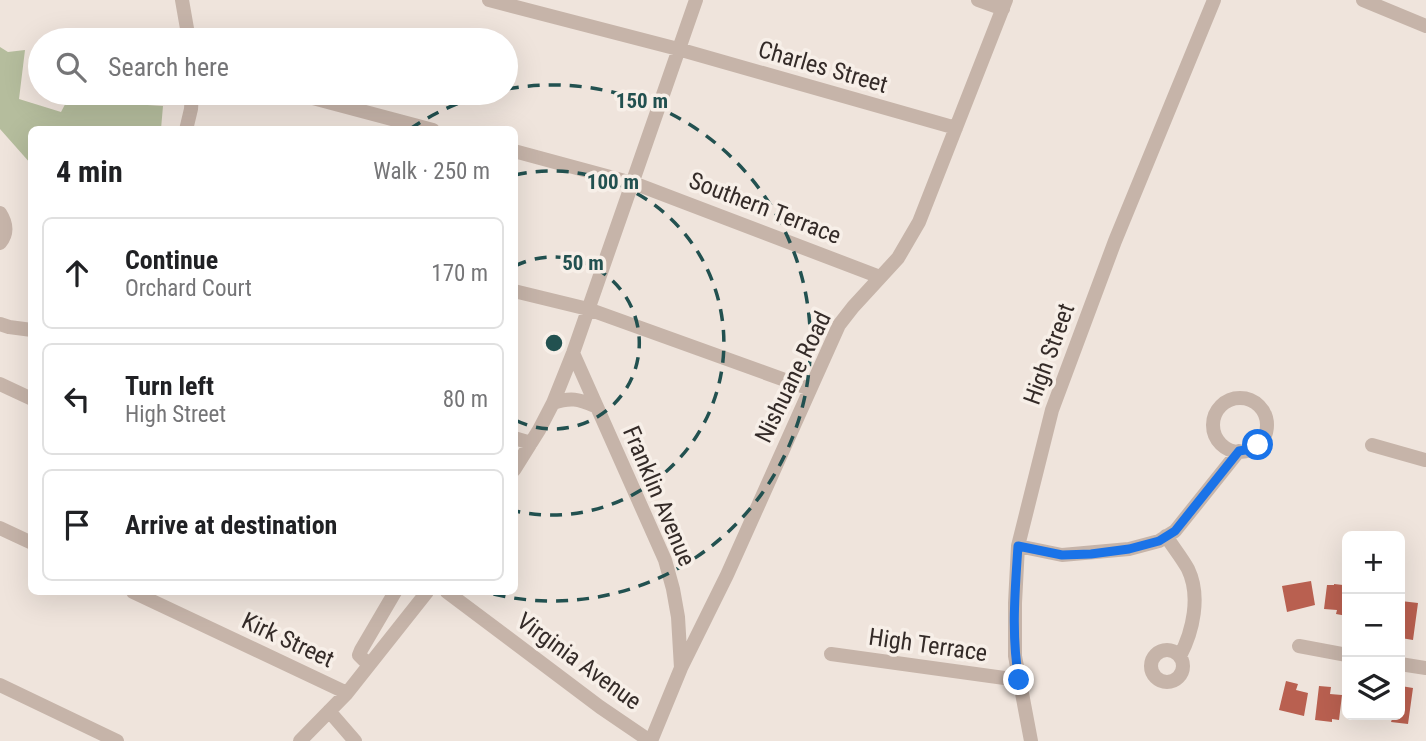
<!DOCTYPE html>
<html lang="en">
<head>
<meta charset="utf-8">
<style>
	:root { --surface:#fff; --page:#f6f6f6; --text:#202124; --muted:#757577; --line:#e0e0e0 }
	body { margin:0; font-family:"Roboto Condensed",sans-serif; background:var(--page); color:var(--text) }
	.controls { position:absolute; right:21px; bottom:21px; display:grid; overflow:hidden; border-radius:10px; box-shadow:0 7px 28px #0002 }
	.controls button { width:63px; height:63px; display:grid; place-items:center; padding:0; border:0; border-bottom:2px solid var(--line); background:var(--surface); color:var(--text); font:35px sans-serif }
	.stop { position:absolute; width:21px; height:21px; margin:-16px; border:5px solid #1a73e8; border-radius:50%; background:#fff }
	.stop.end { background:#1a73e8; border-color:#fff; box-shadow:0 2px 7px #0008 }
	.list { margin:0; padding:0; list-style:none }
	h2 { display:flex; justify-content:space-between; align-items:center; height:91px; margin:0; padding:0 28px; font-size:30px }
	h2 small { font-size:23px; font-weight:400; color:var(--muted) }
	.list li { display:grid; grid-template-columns:46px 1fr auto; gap:21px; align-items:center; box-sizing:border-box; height:112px; margin:0 14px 14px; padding:0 14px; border:2px solid var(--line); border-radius:10px }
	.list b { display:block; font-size:26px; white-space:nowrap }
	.list p { margin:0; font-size:23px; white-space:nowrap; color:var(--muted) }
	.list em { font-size:23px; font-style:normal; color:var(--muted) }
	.icon { flex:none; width:38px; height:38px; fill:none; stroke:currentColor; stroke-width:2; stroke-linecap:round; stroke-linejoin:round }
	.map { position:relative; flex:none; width:1426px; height:741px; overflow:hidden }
	.search { position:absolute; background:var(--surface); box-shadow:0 7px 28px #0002; left:28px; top:28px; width:490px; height:77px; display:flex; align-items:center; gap:18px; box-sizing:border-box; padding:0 24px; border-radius:38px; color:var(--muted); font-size:26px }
	.panel { position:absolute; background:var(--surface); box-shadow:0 7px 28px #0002; left:28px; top:126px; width:490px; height:469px; border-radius:10px }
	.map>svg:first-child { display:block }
</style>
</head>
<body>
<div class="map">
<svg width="1426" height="741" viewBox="0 0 1426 741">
	<rect width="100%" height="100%" fill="#efe4dc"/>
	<path fill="#b5bd9d" d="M0,47l8,5 17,-2 -6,49 42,13 10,-19h24l6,9 62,4 -2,23 -129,1 -1,34 -31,-35z"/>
	<path fill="#b96050" d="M1311,581l4,24 -28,7 -5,-26z
		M1334,584l9,1v2l4,1v28l-11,-2 1,-4 -13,-1 3,-24h7z
		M1401,601l17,2 -5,37 -12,-2 1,-13h-2v-21h1z
		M1286,681l12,3 -2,6 12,3 -4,23 -25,-6z
		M1319,686l12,1 -1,7 12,1 -3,25 -7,-1v3l-17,-2z
		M1401,686l12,2 -5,36 -17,-2 1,-3 -7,-1v-3h15z"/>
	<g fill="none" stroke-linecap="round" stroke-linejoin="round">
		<path stroke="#c6b4a9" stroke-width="14" d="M182,0l7,40
			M489,0l189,49 278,79
			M978,0l25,9
			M1363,0l63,26
			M294,93l139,37
			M186,130l5,-21 1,-16
			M514,151l122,33 244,93
			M0,213c7,11 8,20 0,30
			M514,291l74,18 222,80
			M0,324l9,3 23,3
			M573,353l92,207 8,29 5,28 3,51 -30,73
			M0,384l32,15
			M1213 425a27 27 0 1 1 54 0a27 27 0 1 1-54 0Z
			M553,403c18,-6 25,-4 42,3
			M514,438l17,5
			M1372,445l53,15
			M514,470l25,-40 14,-27 20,-50 123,-353
			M0,528l32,15
			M1166,536c7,11 16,22 22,33 13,27 5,62 -8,87
			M1018,546l44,9 67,-6 30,-8 16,-10 64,-80
			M133,592l214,101
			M447,592l153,115 50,34
			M1299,646l48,9
			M1151 666a16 16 0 1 1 32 0a16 16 0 1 1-32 0Z
			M831,654l188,26
			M1400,664l26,4
			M369,665l-10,-10 2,-5 34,-58
			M681,668l46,-93 112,-250 14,-18 45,-49 21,-36 87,-222
			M0,685l117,56
			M329,711l26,30
			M300,741l47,-48 80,-101
			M1031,741l-16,-85v-53l3,-57 34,-136 63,-169 99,-241"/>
	</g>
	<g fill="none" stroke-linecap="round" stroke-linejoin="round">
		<path stroke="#1a73e8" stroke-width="9" d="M1019,680c-8,-44 -4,-89 -1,-134l44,9 29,-1 38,-5 30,-8 16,-10 64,-80 12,-2 7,-4"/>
	</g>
	<g fill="none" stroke="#225150" stroke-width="3.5" stroke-dasharray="12 9">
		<path d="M515 266A86 86 0 1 1 515 420"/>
		<path d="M515 175A172 172 0 1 1 515 511"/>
		<path d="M410 129A258 258 0 0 1 489 93M507 89A258 258 0 1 1 485 592"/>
	</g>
	<g text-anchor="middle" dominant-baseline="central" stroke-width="7" stroke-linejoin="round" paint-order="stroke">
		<g font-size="24" fill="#342b28" stroke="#f7efe8">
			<text transform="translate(823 67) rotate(16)">Charles Street</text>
			<text transform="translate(765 208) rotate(21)">Southern Terrace</text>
			<text transform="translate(1049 354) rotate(-70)">High Street</text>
			<text transform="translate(793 377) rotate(-64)">Nishuane Road</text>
			<text transform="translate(659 496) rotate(67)">Franklin Avenue</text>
			<text transform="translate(288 640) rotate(25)">Kirk Street</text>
			<text transform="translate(928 645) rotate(8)">High Terrace</text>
			<text transform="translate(579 661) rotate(36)">Virginia Avenue</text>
		</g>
	</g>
	<circle cx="554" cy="343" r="10" fill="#225150" stroke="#f7efe8" stroke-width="3.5"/>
	<g font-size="21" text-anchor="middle" font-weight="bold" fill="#225150" stroke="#f7efe8" stroke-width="7" stroke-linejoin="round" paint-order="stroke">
		<text x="642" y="108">150 m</text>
		<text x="613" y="189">100 m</text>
		<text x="583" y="270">50 m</text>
	</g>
</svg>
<div class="controls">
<button>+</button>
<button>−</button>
<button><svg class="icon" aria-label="layers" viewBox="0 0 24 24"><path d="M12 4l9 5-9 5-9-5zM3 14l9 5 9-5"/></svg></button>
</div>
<div class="stop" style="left:1258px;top:445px"></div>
<div class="stop end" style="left:1019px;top:680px"></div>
<div class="search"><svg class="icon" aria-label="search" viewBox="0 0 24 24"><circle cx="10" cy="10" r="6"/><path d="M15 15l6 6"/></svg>Search here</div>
<section class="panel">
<h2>4 min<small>Walk · 250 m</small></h2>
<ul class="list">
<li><svg class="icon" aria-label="ahead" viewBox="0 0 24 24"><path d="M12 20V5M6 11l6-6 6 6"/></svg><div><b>Continue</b><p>Orchard Court</p></div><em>170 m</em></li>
<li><svg class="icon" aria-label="left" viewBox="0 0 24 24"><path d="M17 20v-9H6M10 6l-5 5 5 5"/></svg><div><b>Turn left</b><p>High Street</p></div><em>80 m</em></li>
<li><svg class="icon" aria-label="arrive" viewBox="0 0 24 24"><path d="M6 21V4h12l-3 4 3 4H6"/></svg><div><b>Arrive at destination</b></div></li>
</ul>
</section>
</div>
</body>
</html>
